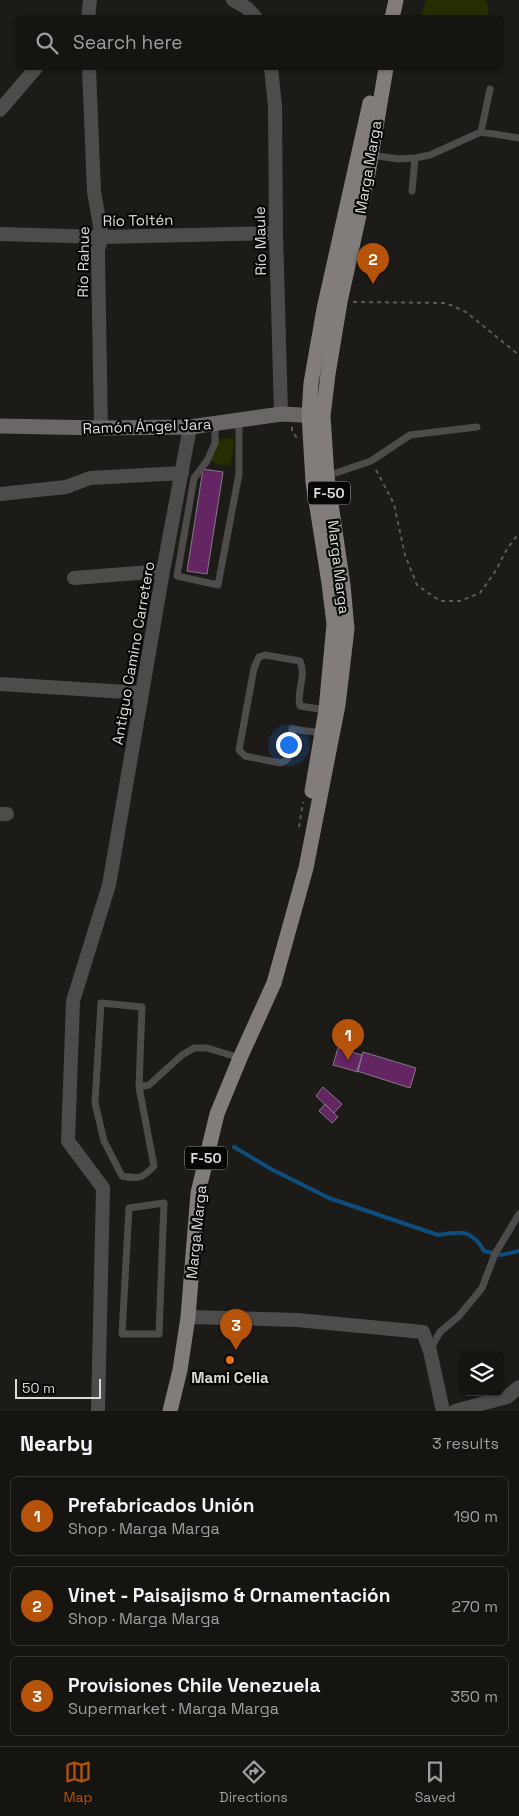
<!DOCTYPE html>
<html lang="en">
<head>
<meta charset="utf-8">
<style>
	:root { --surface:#151411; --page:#1e1d1a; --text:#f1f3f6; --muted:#9d9e9f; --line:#343331; --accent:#b45309 }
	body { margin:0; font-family:"Space Grotesk",sans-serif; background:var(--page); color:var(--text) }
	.controls { position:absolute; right:15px; bottom:15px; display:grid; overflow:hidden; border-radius:8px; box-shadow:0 1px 4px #0004 }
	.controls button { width:45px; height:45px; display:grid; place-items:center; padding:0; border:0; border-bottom:1px solid var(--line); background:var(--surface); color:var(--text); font:25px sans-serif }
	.scale { position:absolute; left:15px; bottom:12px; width:86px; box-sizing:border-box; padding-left:5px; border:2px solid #dcdbd8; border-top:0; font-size:14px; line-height:18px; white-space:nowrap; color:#dcdbd8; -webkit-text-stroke:4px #060605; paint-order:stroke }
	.you { position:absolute; left:288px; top:744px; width:18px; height:18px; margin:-12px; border:4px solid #fff; border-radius:50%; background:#1a73e8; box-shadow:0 0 0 8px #1a73e833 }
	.badge { display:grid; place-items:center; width:32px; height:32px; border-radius:50%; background:var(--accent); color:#fff; font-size:16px; font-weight:700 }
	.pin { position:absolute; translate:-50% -41px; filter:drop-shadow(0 1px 2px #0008) }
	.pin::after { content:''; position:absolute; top:26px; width:18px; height:15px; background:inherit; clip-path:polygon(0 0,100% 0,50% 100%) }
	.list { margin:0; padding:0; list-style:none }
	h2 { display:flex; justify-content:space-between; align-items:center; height:65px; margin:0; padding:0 20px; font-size:21px }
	h2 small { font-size:16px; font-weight:400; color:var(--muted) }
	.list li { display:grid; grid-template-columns:32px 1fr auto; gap:15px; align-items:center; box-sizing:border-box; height:80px; margin:0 10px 10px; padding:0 10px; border:1px solid var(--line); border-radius:8px }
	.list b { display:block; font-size:19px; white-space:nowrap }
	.list p { margin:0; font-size:16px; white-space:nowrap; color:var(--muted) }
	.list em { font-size:16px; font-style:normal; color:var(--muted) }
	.icon { flex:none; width:28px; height:28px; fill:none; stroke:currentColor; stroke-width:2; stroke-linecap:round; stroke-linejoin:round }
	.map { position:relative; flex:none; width:519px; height:1411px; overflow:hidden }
	.search { position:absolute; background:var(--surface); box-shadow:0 1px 4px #0004; left:15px; right:15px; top:15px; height:55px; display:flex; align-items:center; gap:12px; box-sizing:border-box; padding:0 18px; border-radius:8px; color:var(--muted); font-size:19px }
	.sheet { height:335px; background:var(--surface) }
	nav { display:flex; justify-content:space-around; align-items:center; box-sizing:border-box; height:70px; border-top:1px solid var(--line); background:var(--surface); font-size:14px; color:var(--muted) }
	nav a { display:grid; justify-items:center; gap:2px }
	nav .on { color:var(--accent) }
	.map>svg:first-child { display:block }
</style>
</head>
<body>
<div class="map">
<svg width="519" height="1411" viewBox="0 0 519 1411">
	<rect width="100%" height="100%" fill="#1c1b17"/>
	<path fill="#282d00" d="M426,0h59l3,5 1,12h-67v-5z
		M234,438l-1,15 -3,13 -14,-2 -4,-3c-1,-8 6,-12 5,-22z"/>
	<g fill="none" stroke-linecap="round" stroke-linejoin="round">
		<path stroke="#0e4d7c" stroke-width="4" d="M234,1147l37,22 58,29 109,37c22,-4 34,-6 46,16l17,4 18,-4"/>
	</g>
	<path fill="#642563" stroke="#817c81" d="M203,469l20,3 -16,102 -20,-3z
		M338,1048l24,7 -4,17 -25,-7z
		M363,1052l53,16 -6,20 -53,-17z
		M323,1087l19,17 -8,9 -18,-17z
		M325,1104l13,13 -6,6 -13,-12z"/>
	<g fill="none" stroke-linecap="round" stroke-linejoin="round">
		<path stroke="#5c5b58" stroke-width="2" stroke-dasharray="4 4" stroke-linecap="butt" d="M353,302l93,1 20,9 53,43
			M292,427v4l5,7
			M376,470l18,34 11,51 12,30 23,16h20l20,-8 15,-21 12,-23 12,-16
			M299,827l4,-25"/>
		<path stroke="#4e4c4b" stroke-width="7" d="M481,132l9,-43
			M371,155l27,4 17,-1 15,-3 51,-23 38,6
			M412,191l3,-33
			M215,424v19l-8,18 -13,17 -17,98 41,9 21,-111v-54
			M327,476l44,-15 39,-26 67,-8
			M322,733l-30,-4 -4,29 -3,3 -5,2 -35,-7 -6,-6 15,-82 5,-11 6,-2 35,6c7,17 -4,28 0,45l26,4
			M139,1087l15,79c-12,13 -16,13 -32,10l-18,-35 -9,-38 6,-100 41,4 -3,80 10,-2 33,-30 12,-7h13l33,10
			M164,1203l-5,131h-37l7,-126z
			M430,1350l10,-18 19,-16 23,-28 13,-34 24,-40"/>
		<path stroke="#4e4c4b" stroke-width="14" d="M233,0l14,8 9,10
			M88,18l2,-18
			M89,68l5,124 8,45 -4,12v7l3,172
			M271,68l4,38 1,127 5,181
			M0,110l36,-42
			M0,234l102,3 174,-4
			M0,494l66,-7 24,-9 92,-5
			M74,578l89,-7
			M0,684l142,9
			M0,814h7
			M188,1317l109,3 126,12 7,19 13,60
			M98,1411l5,-223 -35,-47 5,-140 36,-116 54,-314 27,-144
			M455,1411l52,-14 12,-10"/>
		<path stroke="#6b6766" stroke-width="15" d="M0,426l101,2 89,-1 91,-13 40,2"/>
		<path stroke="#827c7a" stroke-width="15" d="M392,18l4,-18
			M312,791l14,-81 8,-86 -5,-41 -16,-101 -4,-67 2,-32 13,-74 46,-206
			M170,1411l10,-41 8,-53 10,-124 19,-79 23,-56 34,-75 32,-115 32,-163 9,-76 -4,-44 -16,-108 -4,-61 5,-42 12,-72 28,-128 18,-106"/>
	</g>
	<circle fill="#e8710a" stroke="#060605" stroke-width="2" cx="230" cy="1360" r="5"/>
	<g text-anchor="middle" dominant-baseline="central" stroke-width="4.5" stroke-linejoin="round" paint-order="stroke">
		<g fill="#060605" stroke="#9c9b99" stroke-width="1">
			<rect x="308" y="481.5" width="42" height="23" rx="4"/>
			<rect x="185" y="1146.5" width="42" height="23" rx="4"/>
		</g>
		<g font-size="14" font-weight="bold" fill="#dcdbd8">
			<text x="329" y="493">F-50</text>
			<text x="206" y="1158">F-50</text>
		</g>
		<g font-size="15" fill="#dcdbd8" stroke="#060605">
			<text transform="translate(368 167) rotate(-80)">Marga Marga</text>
			<text transform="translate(138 220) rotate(-1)">Río Toltén</text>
			<text transform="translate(260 241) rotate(-91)">Río Maule</text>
			<text transform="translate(83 262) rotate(-89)">Río Rahue</text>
			<text transform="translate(147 426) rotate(-2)">Ramón Ángel Jara</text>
			<text transform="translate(339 567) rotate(83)">Marga Marga</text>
			<text transform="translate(133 653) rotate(-80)">Antiguo Camino Carretero</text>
			<text transform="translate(196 1232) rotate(-84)">Marga Marga</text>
		</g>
		<g font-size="15" font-weight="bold" fill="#dcdbd8" stroke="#060605">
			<text x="230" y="1377">Mami Celia</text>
		</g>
	</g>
</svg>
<div class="controls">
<button><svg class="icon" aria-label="layers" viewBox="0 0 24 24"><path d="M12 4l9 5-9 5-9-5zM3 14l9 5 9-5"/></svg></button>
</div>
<div class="scale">50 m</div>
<div class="you"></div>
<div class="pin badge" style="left:348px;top:1060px">1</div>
<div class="pin badge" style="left:373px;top:284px">2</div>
<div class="pin badge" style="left:236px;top:1350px">3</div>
<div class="search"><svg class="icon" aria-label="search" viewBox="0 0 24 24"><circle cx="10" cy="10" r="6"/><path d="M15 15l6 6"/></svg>Search here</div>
</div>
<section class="sheet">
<h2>Nearby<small>3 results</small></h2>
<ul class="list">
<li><span class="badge">1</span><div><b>Prefabricados Unión</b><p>Shop · Marga Marga</p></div><em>190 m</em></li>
<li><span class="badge">2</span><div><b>Vinet - Paisajismo &amp; Ornamentación</b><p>Shop · Marga Marga</p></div><em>270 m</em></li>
<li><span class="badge">3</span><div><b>Provisiones Chile Venezuela</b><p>Supermarket · Marga Marga</p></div><em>350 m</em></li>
</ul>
</section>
<nav>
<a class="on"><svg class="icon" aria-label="map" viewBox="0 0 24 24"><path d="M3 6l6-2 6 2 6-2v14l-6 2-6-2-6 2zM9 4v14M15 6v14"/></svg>Map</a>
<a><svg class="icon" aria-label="directions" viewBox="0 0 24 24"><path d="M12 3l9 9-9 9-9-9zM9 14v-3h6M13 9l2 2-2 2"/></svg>Directions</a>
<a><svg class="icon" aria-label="saved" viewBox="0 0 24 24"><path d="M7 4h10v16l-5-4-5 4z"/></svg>Saved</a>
</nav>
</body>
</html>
